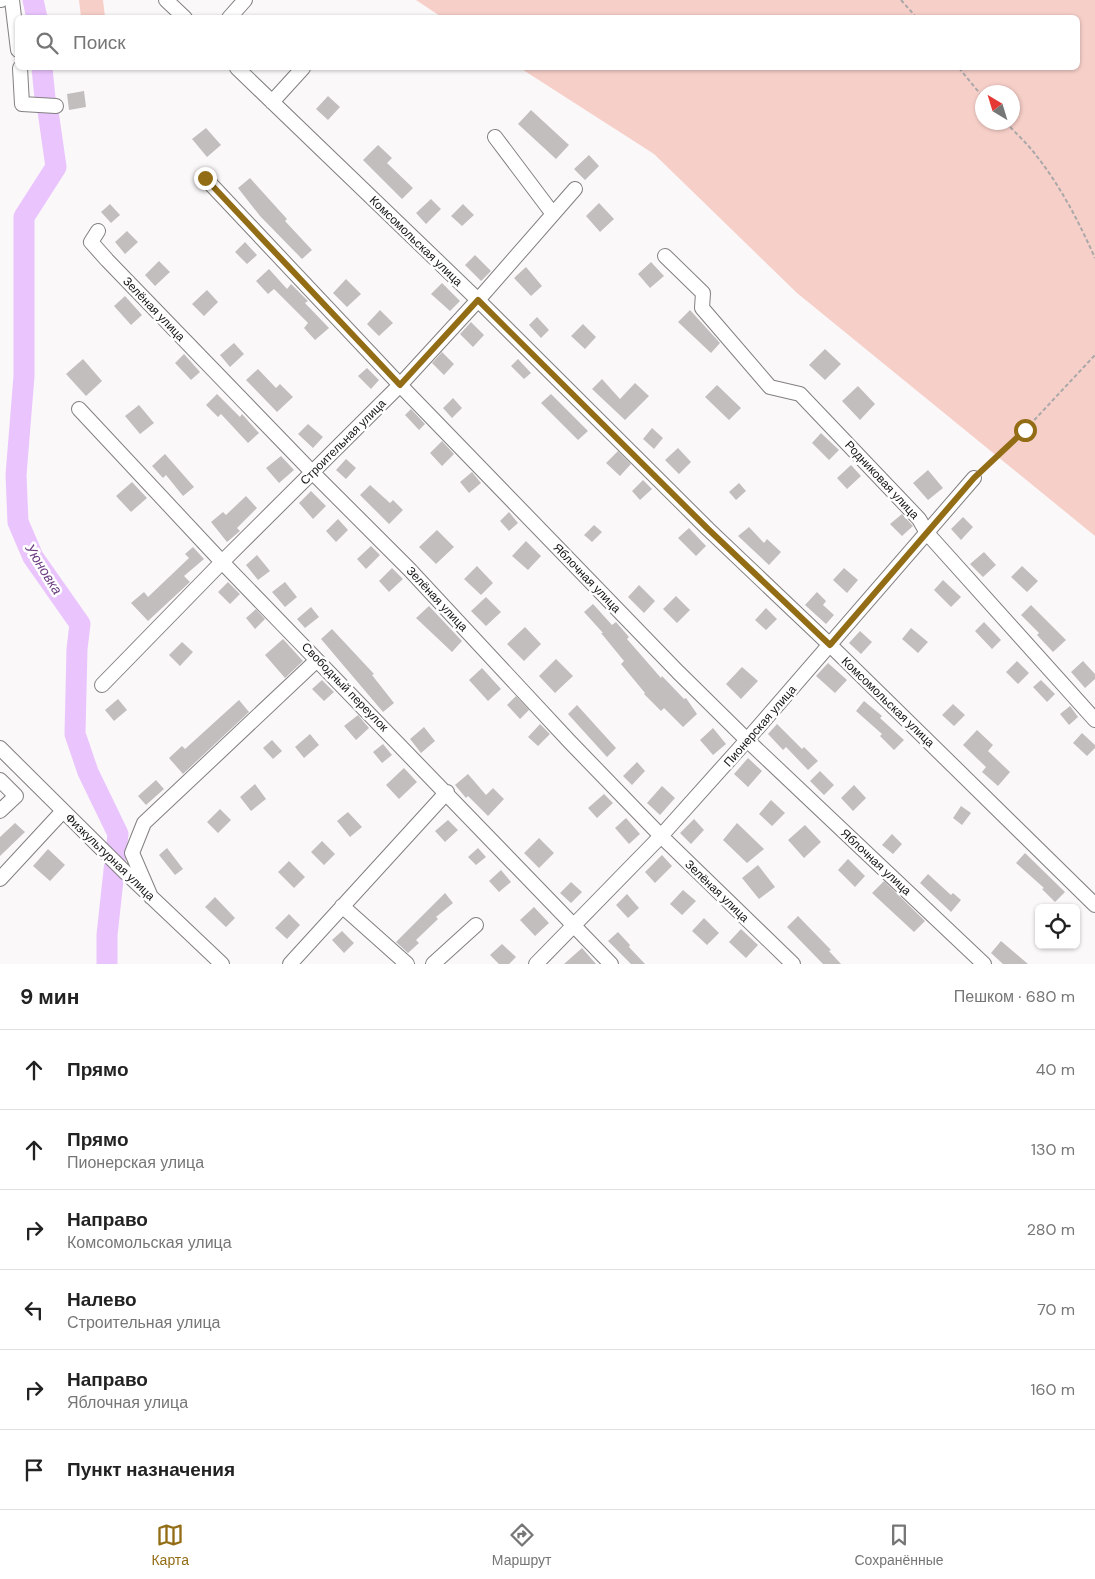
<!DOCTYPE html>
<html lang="ru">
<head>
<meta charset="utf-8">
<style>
	:root { --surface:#fff; --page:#f2f2f2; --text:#222; --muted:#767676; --line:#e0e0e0; --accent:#936d15 }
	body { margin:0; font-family:"DM Sans",sans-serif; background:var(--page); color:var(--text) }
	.controls { position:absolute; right:15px; bottom:15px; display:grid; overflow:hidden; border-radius:8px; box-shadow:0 1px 4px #0004 }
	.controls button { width:45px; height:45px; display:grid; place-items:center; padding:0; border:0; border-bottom:1px solid var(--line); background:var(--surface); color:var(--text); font:25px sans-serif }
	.compass { position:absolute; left:975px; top:85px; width:45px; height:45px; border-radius:50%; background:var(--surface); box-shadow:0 1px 4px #0004; rotate:322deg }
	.stop { position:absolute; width:15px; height:15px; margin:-11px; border:4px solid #936d15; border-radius:50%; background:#fff }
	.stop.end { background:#936d15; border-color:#fff; box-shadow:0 1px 5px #0008 }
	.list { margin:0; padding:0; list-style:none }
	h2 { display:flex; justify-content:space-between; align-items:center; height:65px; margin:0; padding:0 20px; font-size:21px }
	h2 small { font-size:16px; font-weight:400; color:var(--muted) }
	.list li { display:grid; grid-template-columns:32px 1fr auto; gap:15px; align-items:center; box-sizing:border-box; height:80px; padding:0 20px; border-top:1px solid var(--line) }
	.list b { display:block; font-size:19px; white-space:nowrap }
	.list p { margin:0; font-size:16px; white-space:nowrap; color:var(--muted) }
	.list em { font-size:16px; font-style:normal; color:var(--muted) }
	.icon { flex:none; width:28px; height:28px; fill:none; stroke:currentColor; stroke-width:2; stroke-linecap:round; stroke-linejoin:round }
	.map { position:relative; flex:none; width:1095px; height:964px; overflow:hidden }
	.search { position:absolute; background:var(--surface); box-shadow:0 1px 4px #0004; left:15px; right:15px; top:15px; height:55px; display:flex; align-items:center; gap:12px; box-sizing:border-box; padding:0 18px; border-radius:8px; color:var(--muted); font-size:19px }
	.sheet { height:545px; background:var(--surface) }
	nav { display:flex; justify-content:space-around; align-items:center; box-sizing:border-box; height:70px; border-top:1px solid var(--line); background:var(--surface); font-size:14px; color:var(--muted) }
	nav a { display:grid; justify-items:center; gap:2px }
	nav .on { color:var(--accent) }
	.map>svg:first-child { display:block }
</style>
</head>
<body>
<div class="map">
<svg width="1095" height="964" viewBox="0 0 1095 964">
	<rect width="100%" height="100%" fill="#fbf8f9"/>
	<path fill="#f7cfc9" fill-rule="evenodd" d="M79,0h24l2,17h-24z
		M416,0h679v536l-298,-243 -143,-139 -134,-86h558v-50h-635zM982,92h30v30h-30z"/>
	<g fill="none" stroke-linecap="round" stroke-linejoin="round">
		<path stroke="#eac4fd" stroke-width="21" d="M33,0l4,18
			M42,68l3,30
			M48,111l8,56 -32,50v159l-8,99 2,47 15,35 47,67 -3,25 -2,85 13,38 30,62 -11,101v29"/>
	</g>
	<path fill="#c2bebe" d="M84,91l2,16 -17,3 -2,-16z
		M328,96l12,11 -12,13 -12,-11z
		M531,110l38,35 -13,14 -38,-35z
		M206,128l15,17 -14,12 -15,-18z
		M378,145l14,13 -5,5 26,25 -11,11 -39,-39z
		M589,155l10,11 -14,14 -11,-11z
		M250,178l37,41 -2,2 27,29 -10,9 -42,-43 -22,-28z
		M431,199l10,10 -15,15 -10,-11z
		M599,203l15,16 -14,13 -14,-16z
		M110,204l10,11 -9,8 -10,-11z
		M463,204l11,11 -12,11 -11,-10z
		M127,231l11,11 -13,12 -10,-12z
		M245,242l12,13 -10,9 -12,-12z
		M475,255l16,16 -10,10 -16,-16z
		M159,261l11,11 -15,14 -10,-11z
		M651,262l13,14 -14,12 -12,-14z
		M526,267l16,19 -11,10 -17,-18z
		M269,269l18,20 4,-5 17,17 -3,2 24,25 -14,12 -11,-12 4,-5 -34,-34 -6,5 -12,-13z
		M346,279l15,15 -14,13 -14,-14z
		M442,283l18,18 -10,10 -19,-17z
		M207,290l11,12 -14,14 -12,-12z
		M125,296l17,19 -11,10 -17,-19z
		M380,310l13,13 -14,13 -12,-12z
		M690,310l30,33 -9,10 -33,-31z
		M537,317l12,13 -8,8 -12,-13z
		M471,322l13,13 -11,12 -13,-13z
		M583,324l13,13 -11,12 -14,-13z
		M234,343l10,11 -14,13 -10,-12z
		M825,349l16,15 -16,16 -16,-15z
		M442,352l12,12 -10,11 -12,-12z
		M184,354l16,18 -9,8 -16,-17z
		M83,359l19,22 -16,15 -20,-22z
		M518,359l13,14 -7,6 -13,-13z
		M367,368l12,12 -8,9 -13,-13z
		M258,369l18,19 4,-4 13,13 -16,15 -31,-32z
		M602,379l18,20 15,-16 14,13 -24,24 -33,-31z
		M717,385l24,23 -12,12 -24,-23z
		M858,386l17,18 -15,16 -18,-19z
		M217,394l23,23 2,-3 17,19 -11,10 -27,-29 -3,3 -12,-12z
		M551,394l37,37 -10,9 -37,-37z
		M453,398l9,10 -10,10 -9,-10z
		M139,405l15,18 -14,11 -15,-18z
		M411,409l14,15 -6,6 -14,-15z
		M308,424l15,13 -10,11 -15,-14z
		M652,428l11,10 -9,11 -11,-10z
		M821,433l18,17 -10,10 -17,-17z
		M442,441l12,13 -12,12 -12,-13z
		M678,448l13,14 -12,12 -14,-14z
		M618,451l13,13 -11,12 -14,-13z
		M165,454l29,33 -11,9 -17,-21 -3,3 -11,-12z
		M281,456l13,14 -15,13 -13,-15z
		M346,459l10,9 -10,11 -10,-9z
		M851,465l10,11 -14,13 -10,-11z
		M928,470l15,18 -15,12 -15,-17z
		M472,472l9,11 -12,10 -9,-11z
		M643,480l9,9 -12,11 -8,-9z
		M132,482l15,16 -16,14 -15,-16z
		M739,483l7,8 -10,9 -7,-8z
		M370,485l20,18 3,-3 10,10 -14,14 -29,-29z
		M311,491l15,15 -13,13 -14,-16z
		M246,496l11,12 -20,20 3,3 -13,11 -16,-20 12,-10 3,3z
		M509,512l9,11 -9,8 -9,-10z
		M902,514l11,12 -11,10 -12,-12z
		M963,517l10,10 -12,13 -10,-11z
		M338,519l10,11 -12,12 -10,-11z
		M594,525l8,7 -10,10 -8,-7z
		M749,527l15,16 3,-4 14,13 -12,13 -31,-29z
		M689,528l17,18 -10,10 -18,-18z
		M437,530l17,17 -18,17 -17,-17z
		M526,541l15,15 -13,14 -16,-14z
		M371,546l9,9 -14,14 -9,-10z
		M193,547l11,12 -20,17 6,6 -42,39 -17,-18 13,-11 4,5 41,-39 -4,-4z
		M984,552l12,13 -13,12 -13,-13z
		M257,555l13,16 -12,9 -12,-15z
		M477,566l16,17 -12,12 -17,-16z
		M1022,566l16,15 -11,11 -16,-15z
		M392,568l11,11 -14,13 -10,-11z
		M844,568l14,12 -11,13 -14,-13z
		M943,580l18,17 -10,10 -17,-17z
		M228,582l12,12 -10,10 -12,-12z
		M285,582l12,15 -12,10 -13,-15z
		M639,585l16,16 -11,12 -16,-16z
		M817,592l9,9 -3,4 11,10 -8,9 -21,-19z
		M676,596l14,14 -13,13 -14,-14z
		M486,597l15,15 -15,14 -15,-15z
		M593,604l19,21 4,-3 13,15 -2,2 34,39 1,-2 22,23 2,-1 11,16 -14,13 -19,-19 -3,3 -17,-17 1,-1 -24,-29 3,-3 -23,-28h2l-19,-21z
		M1031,605l35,35 -13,12 -16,-17 2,-2 -18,-18z
		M429,606l33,35 -10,11 -36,-34z
		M311,607l8,10 -14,11 -8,-9z
		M766,608l11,11 -11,11 -11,-10z
		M256,609l9,10 -10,10 -9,-11z
		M984,622l17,18 -9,9 -17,-18z
		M525,627l16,17 -17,17 -17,-17z
		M911,628l17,14 -10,11 -16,-14z
		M332,629l42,45 -2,1 22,28 -11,9 -62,-73z
		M860,631l12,11 -11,12 -12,-11z
		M283,639l20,22 -18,17 -20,-23z
		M182,642l11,10 -13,14 -11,-11z
		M556,659l17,17 -18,17 -16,-17z
		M1017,661l12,12 -11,11 -12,-12z
		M1083,661l12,13v5l-10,9 -14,-16z
		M828,663l19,17 -12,13 -19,-17z
		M742,667l16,14 -17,18 -15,-15z
		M482,668l19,21 -13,12 -19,-21z
		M322,680l12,12 -10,9 -12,-12z
		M1041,680l14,14 -8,8 -14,-15z
		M516,696l13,14 -9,9 -13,-14z
		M118,699l9,11 -13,11 -9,-11z
		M239,700l10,12 -66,62 -14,-16 13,-12 3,3z
		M864,701l18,15 -2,2 24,22 -10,10 -14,-14 2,-2 -26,-23z
		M953,704l12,11 -11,11 -12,-11z
		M577,705l39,43 -9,9 -39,-43z
		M1070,706l8,11 -9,8 -9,-11z
		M358,715l11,13 -13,12 -12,-14z
		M540,724l10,10 -12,12 -10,-9z
		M777,724l25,25 2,-2 14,14 -10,9 -22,-23 -3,3 -15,-16z
		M424,727l11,14 -14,12 -11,-14z
		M713,728l13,16 -13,11 -13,-15z
		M977,730l16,15 -5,6 22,21 -12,14 -16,-14 4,-5 -23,-22z
		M1082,733l13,12v3l-8,8 -14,-13z
		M310,734l9,11 -15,13 -9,-11z
		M272,740l10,11 -9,8 -10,-11z
		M383,744l9,11 -10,8 -9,-11z
		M748,758l14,13 -14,16 -14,-13z
		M637,762l8,9 -13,14 -9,-9z
		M404,768l13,14 -18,17 -13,-14z
		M820,771l14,14 -10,10 -14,-14z
		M468,774l18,21 7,-7 11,11 -16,17 -20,-20 -2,2 -11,-13z
		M156,780l8,9 -18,16 -8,-9z
		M255,784l11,15 -15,12 -11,-14z
		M854,785l12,13 -13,13 -12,-13z
		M662,786l13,12 -15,17 -13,-12z
		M604,794l9,9 -16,15 -9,-10z
		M771,800l14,13 -13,13 -13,-12z
		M961,806l10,7 -9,12 -9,-7z
		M220,809l11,11 -13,13 -11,-11z
		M348,812l14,15 -12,10 -13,-16z
		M626,818l14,16 -11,10 -14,-16z
		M694,819l10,11 -13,14 -11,-11z
		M448,820l10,10 -13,12 -10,-11z
		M15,823l10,9 -25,24v-19z
		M737,823l27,26 -17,14 -24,-23z
		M805,825l16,17 -17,16 -16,-18z
		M892,834l10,10 -9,10 -11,-9z
		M539,838l15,15 -15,15 -15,-15z
		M322,841l13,13 -11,11 -13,-13z
		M167,848l16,21 -8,6 -16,-20z
		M478,848l8,9 -10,8 -8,-8z
		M48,849l17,16 -15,16 -17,-15z
		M1025,853l40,39 -10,10 -13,-13 2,-1 -28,-25z
		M662,855l10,11 -17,17 -10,-11z
		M848,859l17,17 -10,11 -17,-17z
		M289,861l16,16 -11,11 -16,-16z
		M758,865l17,22 -16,12 -17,-21z
		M501,870l10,12 -12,10 -10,-11z
		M928,874l23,21 2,-2 8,7 -10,12 -31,-29z
		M884,881l41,40 -11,11 -42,-39z
		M571,882l11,10 -11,11 -11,-10z
		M683,890l13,11 -14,14 -12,-11z
		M445,893l8,10 -17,14 2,2 -22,21 3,3 -11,10 -12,-11z
		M627,894l12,14 -11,10 -12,-13z
		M215,897l20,21 -9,9 -21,-20z
		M534,907l15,16 -14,13 -15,-16z
		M289,914l11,11 -13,14 -12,-11z
		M798,916l33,34 -2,1 12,13h-18l-36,-37z
		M704,918l15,15 -12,12 -15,-14z
		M741,929l17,16 -12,13 -17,-16z
		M342,931l12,12 -10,10 -12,-13z
		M618,932l12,13 -1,2 16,17h-14l-23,-23z
		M1001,941l27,23h-25l-12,-11z
		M502,944l14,13 -7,7h-10l-9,-9z
		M582,948l14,16h-32z"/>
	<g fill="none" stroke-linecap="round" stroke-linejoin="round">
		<defs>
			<path id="minor" d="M0,0h1
				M12,0l6,50
				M166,0l19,18
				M229,18l16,-18
				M20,68l2,36 34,2
				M237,68l241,232 230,229 122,116 265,260
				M272,102l31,-34
				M495,137l58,77
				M205,178l195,207 278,287 69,68 237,224
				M98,231l-7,11 16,18 206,213 96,96 161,173 91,94 132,128
				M665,256l38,37 -1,15 68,79 30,7 119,125 8,14 168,187
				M79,409l143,153 389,402
				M102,685l120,-123 178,-177 78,-85 97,-111
				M0,748l126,125 96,91
				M0,780l16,16 -16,15
				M0,879l63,-68
				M151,897l-19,-44 12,-30 173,-163
				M342,906l65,58
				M290,964l157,-172
				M433,964l43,-39
				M536,964l125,-128 86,-96 227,-262"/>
		</defs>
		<use href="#minor" stroke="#827f80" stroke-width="16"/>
		<path stroke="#aaa8a8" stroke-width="2" stroke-dasharray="4 2.5" stroke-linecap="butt" d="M901,0l16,18
			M959,68l23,28
			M1006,122c9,11 21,21 29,32 25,31 44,68 60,104
			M982,469l43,-39 70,-75"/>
		<use href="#minor" stroke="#fff" stroke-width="14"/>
	</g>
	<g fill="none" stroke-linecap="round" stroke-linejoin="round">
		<path stroke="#936d15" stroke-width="6" d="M205,178l195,207 78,-85 230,229 122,116 144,-167 51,-48"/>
	</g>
	<g text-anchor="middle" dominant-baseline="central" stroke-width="5" stroke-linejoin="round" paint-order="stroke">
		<g font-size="12" fill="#151414" stroke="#fff">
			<text transform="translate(416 241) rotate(44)">Комсомольская улица</text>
			<text transform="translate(154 309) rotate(46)">Зелёная улица</text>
			<text transform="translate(343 442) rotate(-45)">Строительная улица</text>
			<text transform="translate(882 480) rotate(47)">Родниковая улица</text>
			<text transform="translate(587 578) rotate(46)">Яблочная улица</text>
			<text transform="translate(437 599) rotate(47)">Зелёная улица</text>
			<text transform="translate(345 687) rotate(46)">Свободный переулок</text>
			<text transform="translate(888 702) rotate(44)">Комсомольская улица</text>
			<text transform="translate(760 726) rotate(-49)">Пионерская улица</text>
			<text transform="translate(110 857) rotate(44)">Физкультурная улица</text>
			<text transform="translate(876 862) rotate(43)">Яблочная улица</text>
			<text transform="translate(717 891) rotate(44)">Зелёная улица</text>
		</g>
		<g font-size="14" font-style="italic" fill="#6e4083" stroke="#fff">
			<text transform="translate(44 569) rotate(58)">Уюновка</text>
		</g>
	</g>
</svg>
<div class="controls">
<button><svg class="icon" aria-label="locate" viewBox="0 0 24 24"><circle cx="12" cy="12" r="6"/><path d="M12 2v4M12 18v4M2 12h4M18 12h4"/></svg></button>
</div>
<svg class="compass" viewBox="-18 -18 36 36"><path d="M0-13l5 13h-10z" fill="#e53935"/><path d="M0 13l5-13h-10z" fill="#767676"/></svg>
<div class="stop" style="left:1025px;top:430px"></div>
<div class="stop end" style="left:205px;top:178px"></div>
<div class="search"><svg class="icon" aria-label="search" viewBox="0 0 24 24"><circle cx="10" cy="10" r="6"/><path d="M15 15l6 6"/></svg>Поиск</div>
</div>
<section class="sheet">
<h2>9 мин<small>Пешком · 680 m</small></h2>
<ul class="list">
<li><svg class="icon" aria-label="ahead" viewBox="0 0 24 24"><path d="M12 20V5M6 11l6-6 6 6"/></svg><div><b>Прямо</b></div><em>40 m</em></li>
<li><svg class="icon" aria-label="ahead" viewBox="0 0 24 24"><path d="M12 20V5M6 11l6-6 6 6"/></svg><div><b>Прямо</b><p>Пионерская улица</p></div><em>130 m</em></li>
<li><svg class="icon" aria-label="right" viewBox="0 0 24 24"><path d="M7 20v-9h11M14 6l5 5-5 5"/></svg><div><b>Направо</b><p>Комсомольская улица</p></div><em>280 m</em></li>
<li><svg class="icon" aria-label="left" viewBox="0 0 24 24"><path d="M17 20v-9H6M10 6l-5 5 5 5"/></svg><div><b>Налево</b><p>Строительная улица</p></div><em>70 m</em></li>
<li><svg class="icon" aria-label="right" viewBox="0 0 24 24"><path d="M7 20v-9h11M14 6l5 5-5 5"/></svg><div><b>Направо</b><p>Яблочная улица</p></div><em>160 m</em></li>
<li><svg class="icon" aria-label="arrive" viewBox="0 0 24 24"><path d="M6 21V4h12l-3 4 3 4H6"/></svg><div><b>Пункт назначения</b></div></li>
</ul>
</section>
<nav>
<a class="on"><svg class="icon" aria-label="map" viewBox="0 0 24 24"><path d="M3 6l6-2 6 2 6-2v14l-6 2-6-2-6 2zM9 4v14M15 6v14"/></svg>Карта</a>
<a><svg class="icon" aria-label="directions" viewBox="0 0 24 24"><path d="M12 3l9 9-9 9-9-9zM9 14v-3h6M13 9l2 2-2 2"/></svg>Маршрут</a>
<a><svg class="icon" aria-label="saved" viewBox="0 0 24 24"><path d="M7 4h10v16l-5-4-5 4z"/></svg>Сохранённые</a>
</nav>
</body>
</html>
